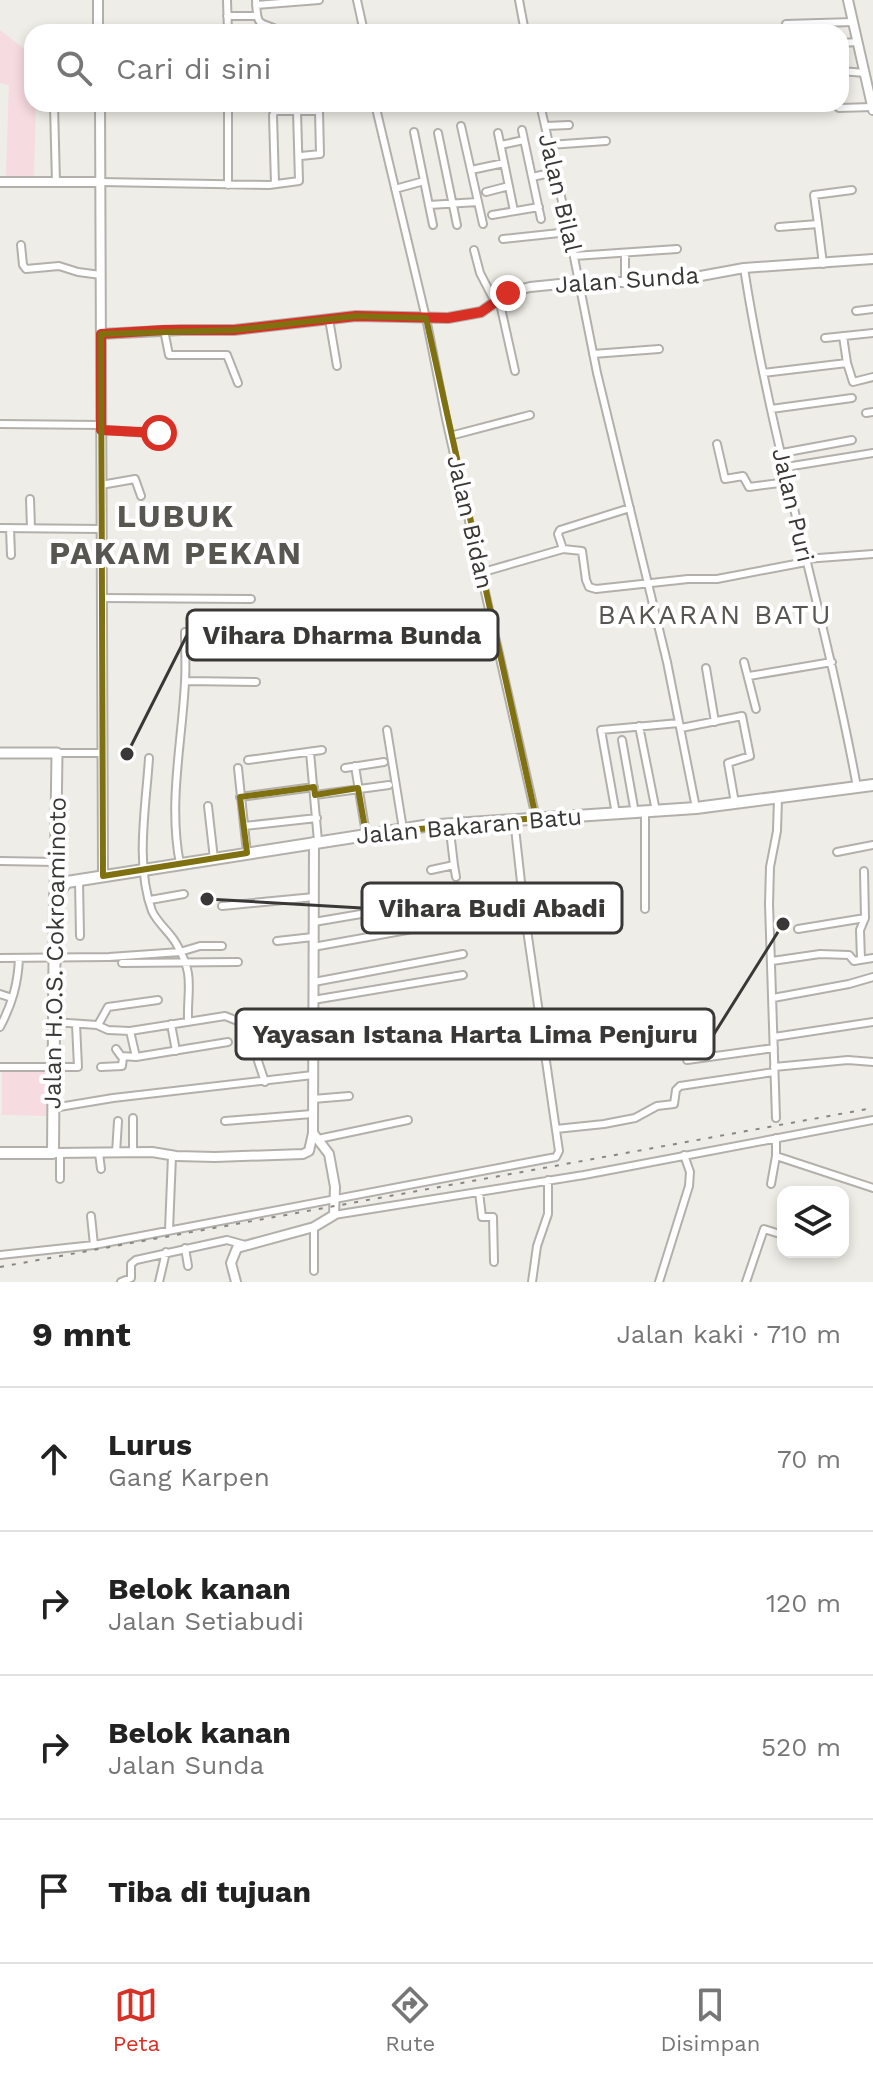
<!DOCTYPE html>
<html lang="id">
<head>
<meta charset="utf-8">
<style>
	:root { --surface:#fff; --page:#f6f6f6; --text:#222; --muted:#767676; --line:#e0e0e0; --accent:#d93025 }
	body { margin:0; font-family:"Work Sans",sans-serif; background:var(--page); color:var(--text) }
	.controls { position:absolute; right:24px; bottom:24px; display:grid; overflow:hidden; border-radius:16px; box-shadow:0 4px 12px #0003 }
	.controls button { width:72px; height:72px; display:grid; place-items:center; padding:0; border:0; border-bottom:2px solid var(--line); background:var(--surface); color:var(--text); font:40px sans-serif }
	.stop { position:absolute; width:24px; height:24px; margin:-18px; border:6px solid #d93025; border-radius:50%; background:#fff }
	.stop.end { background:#d93025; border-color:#fff; box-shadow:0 2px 8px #0008 }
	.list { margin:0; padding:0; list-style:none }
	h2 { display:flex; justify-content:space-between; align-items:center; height:104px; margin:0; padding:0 32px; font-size:34px }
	h2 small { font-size:26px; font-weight:400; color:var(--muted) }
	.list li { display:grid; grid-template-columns:52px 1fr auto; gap:24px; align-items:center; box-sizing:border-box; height:144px; padding:0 32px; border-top:2px solid var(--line) }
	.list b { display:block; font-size:30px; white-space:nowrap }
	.list p { margin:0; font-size:26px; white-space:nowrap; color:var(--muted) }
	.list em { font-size:26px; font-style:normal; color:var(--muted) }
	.icon { flex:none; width:44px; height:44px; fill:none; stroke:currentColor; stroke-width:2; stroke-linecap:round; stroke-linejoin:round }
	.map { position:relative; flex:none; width:873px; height:1282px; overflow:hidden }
	.search { position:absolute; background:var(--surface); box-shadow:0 4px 12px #0003; left:24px; right:24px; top:24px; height:88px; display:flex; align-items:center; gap:20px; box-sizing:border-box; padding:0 28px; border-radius:24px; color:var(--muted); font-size:30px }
	.sheet { height:680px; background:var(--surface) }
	nav { display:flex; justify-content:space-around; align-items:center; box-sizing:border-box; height:112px; border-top:2px solid var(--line); background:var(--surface); font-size:22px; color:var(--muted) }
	nav a { display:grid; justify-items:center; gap:4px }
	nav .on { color:var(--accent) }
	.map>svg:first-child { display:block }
</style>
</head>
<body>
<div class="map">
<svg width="873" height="1282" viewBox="0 0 873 1282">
	<rect width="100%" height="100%" fill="#efede7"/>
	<path fill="#f6dbe0" d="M0,30l32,25v49h4l-2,73 -28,-1 3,-91 -9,-2z
		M2,1070l46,1v45l-46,-1z"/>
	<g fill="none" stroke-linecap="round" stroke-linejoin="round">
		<defs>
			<path id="street" d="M227,0l1,32
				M256,0c1,32 5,19 25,32
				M357,0l7,32
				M519,0l6,32
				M256,5l63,-5
				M227,16h29
				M786,24l67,-2
				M841,43l17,-1
				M841,71l24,2
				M375,104l51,214 20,101 90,399
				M540,104l29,128 28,141 70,289 29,146
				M834,104l5,4 33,-1
				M54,105l2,78
				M468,105l12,-1
				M461,126l22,98
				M545,126l24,-1
				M522,130l19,89
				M414,132l19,93
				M438,133l19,92
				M498,133l16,78
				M501,145l23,-5
				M549,145l57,-4
				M471,170l33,-7
				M532,177l23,-5
				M100,182l169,3 30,-4 -2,-70
				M275,184l-2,-69 2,-4h44l1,43 -19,2
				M228,185v-81
				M395,189l29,-8
				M486,192l23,-6
				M429,205l49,-3
				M492,215l47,-8
				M818,224l-4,-29 38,-5
				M779,227l39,-3 5,40
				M503,239l66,-7
				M21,245l2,20 3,4 33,-3 19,6 23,3
				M474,250l6,23 15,29
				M625,254v27
				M574,256l103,-7
				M744,268c27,175 81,345 113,519
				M499,299l16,72
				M856,311l17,-2
				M329,319l8,47
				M164,330l5,25h58l11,28
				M825,338l48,-5
				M593,354l66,-5
				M847,363l6,19 20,-5
				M763,373l84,-10 -4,-27
				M771,409l81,-11
				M866,413l7,-1
				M0,424l101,1
				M101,430c23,0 43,5 65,2
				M450,436l80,-21
				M717,444l8,35 18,-3 6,11 39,-5
				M782,453l70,-13
				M786,467l87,-14
				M101,485l34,-6 6,17
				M30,499l1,29
				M0,528l102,1
				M10,528l1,27
				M563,549l19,2 4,29 3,7 7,2 92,-10h29l89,-17
				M805,559l68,-5
				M480,573l83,-24 -5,-15 2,-4 70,-22
				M102,598l149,1
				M744,662l12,47
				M706,668l9,54
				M749,676l83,-14
				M186,681l70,1
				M639,726l17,85
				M681,728l61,-12 8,40 -22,7 7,40
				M387,730l16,99
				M622,740l13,73
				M310,752l8,89
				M57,753h46
				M149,758c-3,48 -14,107 3,153 6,13 19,22 25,34 18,31 10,43 11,76
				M248,760l74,-10
				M355,766l11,68
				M238,768l9,85
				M345,768l39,-6
				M315,795l74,-10
				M240,797l74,-10
				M208,806l6,53
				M616,814l-15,-84 78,-7
				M244,826l73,-8
				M837,852l36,-7
				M0,861l56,1
				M180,864c-12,-61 2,-121 5,-182 1,-16 0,-33 0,-50
				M454,865l2,12
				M431,870l23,-5 -5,-42
				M79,880l1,56
				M150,900l34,-6
				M222,906l92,-9
				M645,909v-97
				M314,922l182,-31
				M798,929l67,-11
				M277,941l36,-4
				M313,947l211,-38
				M0,958l109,-1 71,-5 20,-6h22
				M861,959l-1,-29 5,-12 -1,-47
				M772,961l48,-7 29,1 5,6 19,-3
				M122,963l116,-1
				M314,982l149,-28
				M0,994l12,4
				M773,998l76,-14 24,-7
				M313,1000l150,-25
				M54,1022l43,3 11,5 22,1 95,-15 18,7 71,-1
				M171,1024l5,27
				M98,1025l10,-18 50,-7
				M0,1027c12,-23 18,-43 19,-69
				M130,1031l6,26
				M774,1037l99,-15
				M256,1045l2,16 7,21
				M116,1049l5,7 15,1 92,-15
				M687,1060l87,-12
				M0,1067h78l-2,-43
				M101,1067l21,-1 1,-9
				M774,1067l74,-7 25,2
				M313,1099l36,-3
				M53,1108l60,-10 200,-23
				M133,1118v35
				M776,1118l-7,-214 1,-37 7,-36 1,-33
				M225,1121l87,-7
				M556,1129l48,-5 31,-6 22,-12 17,-2 2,-14 4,-4 94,-14
				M318,1139l90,-19
				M60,1153v26
				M99,1153l2,16
				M116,1153l2,-32
				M776,1156l97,32
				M771,1184l5,-28v-18
				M479,1192l3,25h11l1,45
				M334,1215l250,-40 289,-55
				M91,1216l3,29
				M314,1227v44
				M169,1230l3,-74
				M185,1248l3,18
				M0,1255l94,-10 462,-88 3,-6 -35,-242 -10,-90
				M121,1282l10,-4v-14l5,-4 91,-20 18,5
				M159,1282l7,-30
				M532,1282l5,-36 11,-32v-34
				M659,1282l30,-96 1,-14 -6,-17
				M746,1282l18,-53 19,6"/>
			<path id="secondary" d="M848,0l25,110
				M98,32v-32
				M100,104l3,772
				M0,182h100
				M101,334l80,-4h53l122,-14 92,2 33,-6 27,-19 22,-6 50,-5h88l76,-14 129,-9
				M53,1153l99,-1 24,4 39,1 88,-3 6,-3 4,-18
				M236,1282l-5,-19 6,-15 77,-21 20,-12 1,-28 -6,-33 -16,-21 1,-291"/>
			<path id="primary" d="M0,753h57l-2,143"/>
			<path id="highway" d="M0,1153h53l2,-257 12,-14 357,-56 272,-18 177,-23"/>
		</defs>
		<use href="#street" stroke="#b3b0ab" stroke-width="10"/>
		<use href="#secondary" stroke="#b3b0ab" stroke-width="12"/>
		<use href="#primary" stroke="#b3b0ab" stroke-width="13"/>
		<use href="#highway" stroke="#b3b0ab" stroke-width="14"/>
		<use href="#street" stroke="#fff" stroke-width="6"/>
		<use href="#secondary" stroke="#fff" stroke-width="8"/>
		<use href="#primary" stroke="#fff" stroke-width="9"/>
		<use href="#highway" stroke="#fff" stroke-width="10"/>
		<path stroke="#888783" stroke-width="2" stroke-dasharray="4 8" stroke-linecap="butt" d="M0,1267l873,-159"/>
	</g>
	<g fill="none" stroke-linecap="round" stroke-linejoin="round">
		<path stroke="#d93025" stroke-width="10" d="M159,433l-58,-3v-96l63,-4h70l122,-14 92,2 33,-6 27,-19"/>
	</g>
	<path fill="none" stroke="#7f7010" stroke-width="6" stroke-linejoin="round" d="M356,316l70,2 110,500 -170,16 -8,-46 -43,7 -1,-8 -74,10 7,56 -144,23 -2,-542 133,-4z"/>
	<g text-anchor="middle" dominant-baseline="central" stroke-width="8" stroke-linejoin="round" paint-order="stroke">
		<g font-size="24" fill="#393836" stroke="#fff">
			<text transform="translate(560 193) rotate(77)">Jalan Bilal</text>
			<text transform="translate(627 280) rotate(-4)">Jalan Sunda</text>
			<text transform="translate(793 505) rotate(77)">Jalan Puri</text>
			<text transform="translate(470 522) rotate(77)">Jalan Bidan</text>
			<text transform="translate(469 826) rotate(-5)">Jalan Bakaran Batu</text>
			<text transform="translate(55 953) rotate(-89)">Jalan H.O.S. Cokroaminoto</text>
		</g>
		<g font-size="28" letter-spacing="2" fill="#585651" stroke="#fff">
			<text x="715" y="614">BAKARAN BATU</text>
		</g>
		<g font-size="32" font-weight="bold" letter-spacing="2" fill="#585651" stroke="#fff">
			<text x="176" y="516">LUBUK<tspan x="176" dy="37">PAKAM PEKAN</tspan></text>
		</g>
	</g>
	<path fill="none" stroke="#393836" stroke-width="3" d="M127 754L187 635M207 899L362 908M783 924L714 1034"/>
	<g fill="#393836" stroke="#fff" stroke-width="3">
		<circle cx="127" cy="754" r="8"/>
		<circle cx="207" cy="899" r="8"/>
		<circle cx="783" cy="924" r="8"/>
	</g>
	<g fill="#fff" stroke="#393836" stroke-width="3">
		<rect x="187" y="610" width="311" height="50" rx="8"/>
		<rect x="362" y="883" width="260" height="50" rx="8"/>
		<rect x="236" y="1009" width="478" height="50" rx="8"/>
	</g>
	<g font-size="26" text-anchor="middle" font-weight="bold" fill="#393836">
		<text x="342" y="644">Vihara Dharma Bunda</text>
		<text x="492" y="917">Vihara Budi Abadi</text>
		<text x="475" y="1043">Yayasan Istana Harta Lima Penjuru</text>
	</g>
</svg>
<div class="controls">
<button><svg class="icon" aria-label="layers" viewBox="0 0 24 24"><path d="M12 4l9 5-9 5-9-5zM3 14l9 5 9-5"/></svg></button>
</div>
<div class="stop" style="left:159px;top:433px"></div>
<div class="stop end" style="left:508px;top:293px"></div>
<div class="search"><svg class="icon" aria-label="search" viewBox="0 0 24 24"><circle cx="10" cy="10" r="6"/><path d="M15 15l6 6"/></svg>Cari di sini</div>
</div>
<section class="sheet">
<h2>9 mnt<small>Jalan kaki · 710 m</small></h2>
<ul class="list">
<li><svg class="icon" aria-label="ahead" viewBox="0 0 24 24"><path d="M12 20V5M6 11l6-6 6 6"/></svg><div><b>Lurus</b><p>Gang Karpen</p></div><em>70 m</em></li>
<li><svg class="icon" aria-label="right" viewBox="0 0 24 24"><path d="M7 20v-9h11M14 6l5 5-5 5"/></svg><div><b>Belok kanan</b><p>Jalan Setiabudi</p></div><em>120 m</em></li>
<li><svg class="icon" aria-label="right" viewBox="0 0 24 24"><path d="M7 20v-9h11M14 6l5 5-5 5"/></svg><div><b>Belok kanan</b><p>Jalan Sunda</p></div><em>520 m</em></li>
<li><svg class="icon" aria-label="arrive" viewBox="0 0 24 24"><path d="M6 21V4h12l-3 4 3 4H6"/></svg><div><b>Tiba di tujuan</b></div></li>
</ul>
</section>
<nav>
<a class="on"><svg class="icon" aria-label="map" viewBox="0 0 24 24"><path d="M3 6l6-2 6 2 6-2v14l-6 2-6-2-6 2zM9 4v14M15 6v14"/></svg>Peta</a>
<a><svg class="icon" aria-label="directions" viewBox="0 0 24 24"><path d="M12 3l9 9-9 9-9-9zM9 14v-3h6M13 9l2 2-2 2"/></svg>Rute</a>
<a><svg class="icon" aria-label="saved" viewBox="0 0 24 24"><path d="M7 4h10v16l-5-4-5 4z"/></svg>Disimpan</a>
</nav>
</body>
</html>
